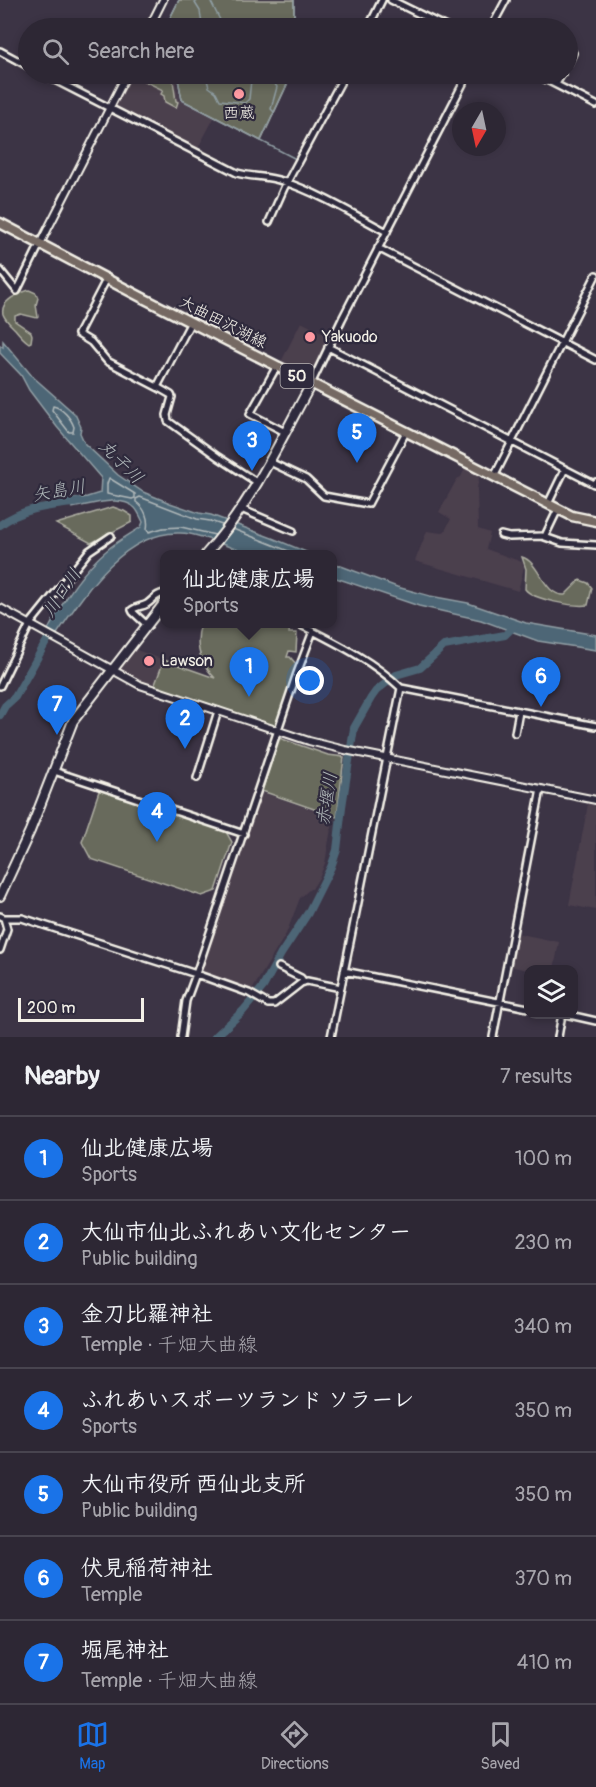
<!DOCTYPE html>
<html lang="en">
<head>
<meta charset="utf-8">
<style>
	:root { --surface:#2d2734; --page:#393340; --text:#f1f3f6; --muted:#a7a5ac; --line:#48444f; --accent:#1a73e8 }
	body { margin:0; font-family:Pangolin,"Klee One",sans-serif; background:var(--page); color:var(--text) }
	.controls { position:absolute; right:18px; bottom:18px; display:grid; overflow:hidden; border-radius:12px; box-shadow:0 3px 9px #0003 }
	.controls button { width:54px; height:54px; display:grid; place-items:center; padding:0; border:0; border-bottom:2px solid var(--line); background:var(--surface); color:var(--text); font:30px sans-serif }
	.compass { position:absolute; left:452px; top:102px; width:54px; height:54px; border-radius:50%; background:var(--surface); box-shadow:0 3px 9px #0003; rotate:189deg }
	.scale { position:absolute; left:18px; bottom:15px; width:126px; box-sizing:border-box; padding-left:6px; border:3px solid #f4f1e8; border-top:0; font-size:16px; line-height:21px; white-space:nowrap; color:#f4f1e8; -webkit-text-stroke:4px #2f2a3d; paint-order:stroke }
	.you { position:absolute; left:310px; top:681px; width:21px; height:21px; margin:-15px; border:4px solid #fff; border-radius:50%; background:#1a73e8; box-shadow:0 0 0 9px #1a73e833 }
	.badge { display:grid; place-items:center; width:39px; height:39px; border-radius:50%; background:var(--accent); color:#fff; font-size:20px; font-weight:700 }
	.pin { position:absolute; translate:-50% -50px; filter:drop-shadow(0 2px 3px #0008) }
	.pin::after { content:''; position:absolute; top:32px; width:21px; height:18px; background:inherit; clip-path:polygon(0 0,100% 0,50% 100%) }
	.popup { position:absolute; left:160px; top:550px; width:177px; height:78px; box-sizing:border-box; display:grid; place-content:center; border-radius:12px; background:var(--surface); filter:drop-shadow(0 2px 4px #0005); font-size:20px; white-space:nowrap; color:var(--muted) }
	.popup b { font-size:22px; color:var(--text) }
	.popup::after { content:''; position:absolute; left:50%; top:100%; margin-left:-12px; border:12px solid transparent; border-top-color:var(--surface) }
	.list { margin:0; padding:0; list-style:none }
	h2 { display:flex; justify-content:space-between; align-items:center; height:78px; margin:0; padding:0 24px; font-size:26px }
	h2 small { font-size:20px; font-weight:400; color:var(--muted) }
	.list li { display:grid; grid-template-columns:39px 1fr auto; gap:18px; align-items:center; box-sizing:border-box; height:84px; padding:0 24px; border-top:2px solid var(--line) }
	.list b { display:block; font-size:22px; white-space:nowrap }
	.list p { margin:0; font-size:20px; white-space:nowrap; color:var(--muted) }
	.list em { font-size:20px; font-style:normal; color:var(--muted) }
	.icon { flex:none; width:33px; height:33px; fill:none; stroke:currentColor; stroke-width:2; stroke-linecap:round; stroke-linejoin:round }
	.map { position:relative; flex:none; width:596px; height:1037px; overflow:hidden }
	.search { position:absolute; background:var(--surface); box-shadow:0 3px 9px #0003; left:18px; right:18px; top:18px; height:66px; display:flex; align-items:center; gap:15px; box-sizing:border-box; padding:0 21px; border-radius:33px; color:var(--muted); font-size:22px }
	.sheet { height:666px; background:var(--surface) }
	nav { display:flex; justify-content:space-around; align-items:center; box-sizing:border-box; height:84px; border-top:2px solid var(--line); background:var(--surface); font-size:16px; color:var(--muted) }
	nav a { display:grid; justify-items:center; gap:3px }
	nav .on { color:var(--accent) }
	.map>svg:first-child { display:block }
</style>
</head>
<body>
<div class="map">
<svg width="596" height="1037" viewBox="0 0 596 1037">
	<rect width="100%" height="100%" fill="#3c3445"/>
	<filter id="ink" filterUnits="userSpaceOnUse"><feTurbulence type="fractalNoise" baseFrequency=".0167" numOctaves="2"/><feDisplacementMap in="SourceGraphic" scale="12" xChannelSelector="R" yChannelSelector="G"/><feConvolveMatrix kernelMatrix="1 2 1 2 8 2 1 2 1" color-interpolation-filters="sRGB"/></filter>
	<g filter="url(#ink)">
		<path fill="#4c3f4e" d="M129,74h46l5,26 34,18 -16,30 -85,-44z
			M301,322l28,14 -18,38 -5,1 -25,-13z
			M466,466l14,8 -3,14 1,41 12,4 -4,16 36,13 2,5 -6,24 -103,-30 12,-30 14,2 4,-2 6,-12 -12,-7 18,-33 4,-2z
			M134,649l30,11 -10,27 -12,-4 -23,-14z
			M261,792l72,25 -8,46 -5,13 -8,13h-2l-10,9 -14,36 -34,56 -50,-18 -1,-1z
			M588,804l8,1v105l-27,-5z
			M516,933l43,9 -5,27 -26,1 -19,-4z"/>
		<path fill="#676a5c" stroke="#aeaea2" stroke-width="1.5" d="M179,0h115v28h-126l-1,-4z
			M130,74h42l4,27 2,1 -2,6 -11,-6 -1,-6 -3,-2 2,-4z
			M177,74h115l-31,67 -79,-41z
			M29,290l7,3 2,5 -2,7 2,12 -1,1 -16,-4 -6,2v5l16,11 1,3 -1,7 -2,1c-6,-4 -10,-9 -14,-14 -4,-4 -10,-9 -12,-15 -3,-13 17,-21 26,-24z
			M113,507l11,4 8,5v6l-41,21 -35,-19z
			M522,557c18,5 21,39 43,38l15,-15 8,3 4,5 -4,17c-13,2 -55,-5 -63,-16l1,-20z
			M201,624h89l-1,9h8l-1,19 -7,-1 -2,6h3l7,8 -22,61 -121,-39 10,-27 51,18c-15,-15 -21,-33 -14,-54z
			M279,738l49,17 16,2 -7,60 -75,-26z
			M100,788l125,42 7,12 -16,49 -14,5 -111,-37 -9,-17z"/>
		<path fill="#4d6676" stroke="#909ea4" stroke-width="1.5" d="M3,341l29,35 43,38 6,13 -1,6 5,11 33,31 25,17 27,11 29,10 12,2 61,23 39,16c-18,0 -38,3 -55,0 -26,-3 -49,-20 -76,-21 -56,-2 -96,61 -123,101l-9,-4c15,-29 33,-58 58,-79 10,-9 23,-16 35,-24l2,-5c-2,-4 -5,-11 -8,-14 -14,-14 -45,-3 -63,0l-3,-8 18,-3 13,-4 1,-15 -44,-51 -28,-37 -8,-15 -21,-22v-8l3,2z
			M333,563l64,24 33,9 38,7 58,20 70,12v15l-58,-9 -57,-21 -62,-14 -86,-29z"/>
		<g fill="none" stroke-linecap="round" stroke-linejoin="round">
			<path stroke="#b1b9ba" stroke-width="1.5" d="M53,406c9,2 18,12 21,21l-1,5h-4l-17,-22z
				M109,478l26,16v4l-3,1 -25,-5v-10z
				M233,529l63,25
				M215,535l-34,-8 -18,1 -14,4 -2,-3c2,-10 -2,-21 -11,-27v-3l4,-2 57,22 13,2 12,4"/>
			<path stroke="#909ea4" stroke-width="1.5" d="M210,0l14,28
				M168,28l-1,-4 12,-24
				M198,28l4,-3 -2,-14 -5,-8 3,-3
				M294,28v-28
				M177,74l5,26 112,58
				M211,74l-4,6 2,7 7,5 4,8 25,3 4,-4 2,-19 4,-6
				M267,74l10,13 -6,22 3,3
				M261,140l31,-66"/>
			<path stroke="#4d6676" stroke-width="8" d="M0,525c24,-18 52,-19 80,-23
				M0,715l5,-9 10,-9 38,-67
				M215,1037l28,-26 20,-24 18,-33 27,-41 23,-46 6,-17 5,-43 12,-79 17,-30 5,-7 20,-16 24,-7 24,-22 61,-11 9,-9"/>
			<defs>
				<path id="minor" d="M391,0l57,28
					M368,28l14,-28
					M421,28l6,-10
					M491,28l15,-28
					M0,51l28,15
					M568,63l5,-10
					M43,74l194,99c15,4 31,3 45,8 37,12 71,33 105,51
					M412,74c8,4 18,4 26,0
					M448,74l16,7
					M535,74l61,31
					M556,84l6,-10
					M269,222l15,-34 61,-114
					M378,248l218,112
					M0,270l17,21 23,-47
					M107,278l-29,56 13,8 16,19 50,26 34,-65
					M328,347l266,137 2,-2
					M277,366l-27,48 35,18
					M311,384l31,-65 126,-245
					M157,387l14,8 1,2 -5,18 1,6 50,36 40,26
					M270,462l36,17 18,17 44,8 38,-72
					M494,477l102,-202
					M548,504l17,-35
					M241,509l52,22
					M501,535l8,2 33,-1 20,7 34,2
					M545,536l13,-27
					M299,624c35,18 73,36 102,64l195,38
					M148,626l-15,-14 -1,-2c5,-4 10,-3 15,-6 7,-5 9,-10 18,-11
					M0,686l30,-62 59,-73 22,-15
					M515,733l4,-22
					M54,771l190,63
					M197,778l21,-67
					M0,916l4,2h18l174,56 53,19 19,11h6l27,-21 6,-2 34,7
					M0,950l7,-21 -3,-11
					M279,967l22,11 3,4
					M344,971l184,37
					M565,1014l31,7
					M181,1037l5,-36 10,-27 100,-298 17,-45
					M331,1037l70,-349
					M493,1037l48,-248
					M558,1037l4,-23"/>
				<path id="tertiary" d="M149,28l14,-28
					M40,244l87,-170
					M0,608l140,77 169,56 36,9 251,50"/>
				<path id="secondary" d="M206,554c45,-50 73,-111 105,-170
					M0,896l30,-65 43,-110 92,-119"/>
				<path id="primary" d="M0,223l141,74 431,219 24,5"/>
			</defs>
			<use href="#minor" stroke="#f4f1e8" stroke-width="10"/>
			<use href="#tertiary" stroke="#f4f1e8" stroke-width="10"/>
			<use href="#secondary" stroke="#f4f1e8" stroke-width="12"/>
			<use href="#primary" stroke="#f4f1e8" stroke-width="13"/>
			<use href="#minor" stroke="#2f2a3d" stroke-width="5"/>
			<use href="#tertiary" stroke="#2f2a3d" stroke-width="6"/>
			<use href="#secondary" stroke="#2f2a3d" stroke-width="8"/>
			<use href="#primary" stroke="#756964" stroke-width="8"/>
		</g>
	</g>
	<g fill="#ff9aa2" stroke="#2f2a3d" stroke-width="2">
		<circle cx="239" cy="94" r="6"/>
		<circle cx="310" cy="337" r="6"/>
		<circle cx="149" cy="661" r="6"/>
	</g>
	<g text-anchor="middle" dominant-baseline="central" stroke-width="4.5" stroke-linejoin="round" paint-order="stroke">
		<rect fill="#2f2a3d" stroke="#b9b5b5" stroke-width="1.5" x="280.5" y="364" width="33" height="24" rx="4.5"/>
		<g font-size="15" font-weight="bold" fill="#f4f1e8">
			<text x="297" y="376">50</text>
		</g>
		<g font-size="16" fill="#f4f1e8" stroke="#2f2a3d" text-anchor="start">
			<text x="239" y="113" text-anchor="middle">西蔵</text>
			<text x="322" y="337">Yakuodo</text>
			<text x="161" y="661">Lawson</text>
		</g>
		<g font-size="16" fill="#f4f1e8" stroke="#2f2a3d">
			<text transform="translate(223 322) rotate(27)">大曲田沢湖線</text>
		</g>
		<g font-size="18" font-style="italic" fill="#b1b9ba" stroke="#2f2a3d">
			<text transform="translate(121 462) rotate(45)">丸子川</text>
			<text transform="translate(59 491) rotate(-10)">矢島川</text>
			<text transform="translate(62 593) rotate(-56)">川口川</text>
			<text transform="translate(327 799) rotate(-81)">赤堰川</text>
		</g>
	</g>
</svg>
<div class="controls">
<button><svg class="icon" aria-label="layers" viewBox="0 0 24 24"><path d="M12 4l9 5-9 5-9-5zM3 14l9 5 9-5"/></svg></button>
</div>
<svg class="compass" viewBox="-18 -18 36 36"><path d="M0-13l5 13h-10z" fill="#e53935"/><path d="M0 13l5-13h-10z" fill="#a7a5ac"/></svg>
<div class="scale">200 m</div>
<div class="you"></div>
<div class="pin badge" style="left:249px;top:697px">1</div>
<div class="popup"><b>仙北健康広場</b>Sports</div>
<div class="pin badge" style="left:185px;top:749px">2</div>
<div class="pin badge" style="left:252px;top:471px">3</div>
<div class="pin badge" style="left:157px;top:842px">4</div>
<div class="pin badge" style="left:357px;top:463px">5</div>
<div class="pin badge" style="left:541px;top:707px">6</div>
<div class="pin badge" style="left:57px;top:735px">7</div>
<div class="search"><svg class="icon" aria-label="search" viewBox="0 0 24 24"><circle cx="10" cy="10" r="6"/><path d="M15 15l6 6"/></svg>Search here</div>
</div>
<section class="sheet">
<h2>Nearby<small>7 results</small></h2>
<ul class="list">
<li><span class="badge">1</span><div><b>仙北健康広場</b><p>Sports</p></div><em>100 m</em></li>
<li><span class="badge">2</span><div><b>大仙市仙北ふれあい文化センター</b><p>Public building</p></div><em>230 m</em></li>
<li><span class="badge">3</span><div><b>金刀比羅神社</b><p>Temple · 千畑大曲線</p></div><em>340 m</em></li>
<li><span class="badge">4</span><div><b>ふれあいスポーツランド ソラーレ</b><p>Sports</p></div><em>350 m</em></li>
<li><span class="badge">5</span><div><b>大仙市役所 西仙北支所</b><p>Public building</p></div><em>350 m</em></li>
<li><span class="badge">6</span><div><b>伏見稲荷神社</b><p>Temple</p></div><em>370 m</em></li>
<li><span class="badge">7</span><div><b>堀尾神社</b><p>Temple · 千畑大曲線</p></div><em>410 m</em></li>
</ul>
</section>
<nav>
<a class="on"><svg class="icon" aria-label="map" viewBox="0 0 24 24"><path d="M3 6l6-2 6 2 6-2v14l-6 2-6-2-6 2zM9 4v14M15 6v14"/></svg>Map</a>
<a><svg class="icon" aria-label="directions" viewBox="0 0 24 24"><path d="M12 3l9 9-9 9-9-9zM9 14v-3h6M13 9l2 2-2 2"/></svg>Directions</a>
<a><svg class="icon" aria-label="saved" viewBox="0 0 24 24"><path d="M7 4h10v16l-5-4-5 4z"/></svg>Saved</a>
</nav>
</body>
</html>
